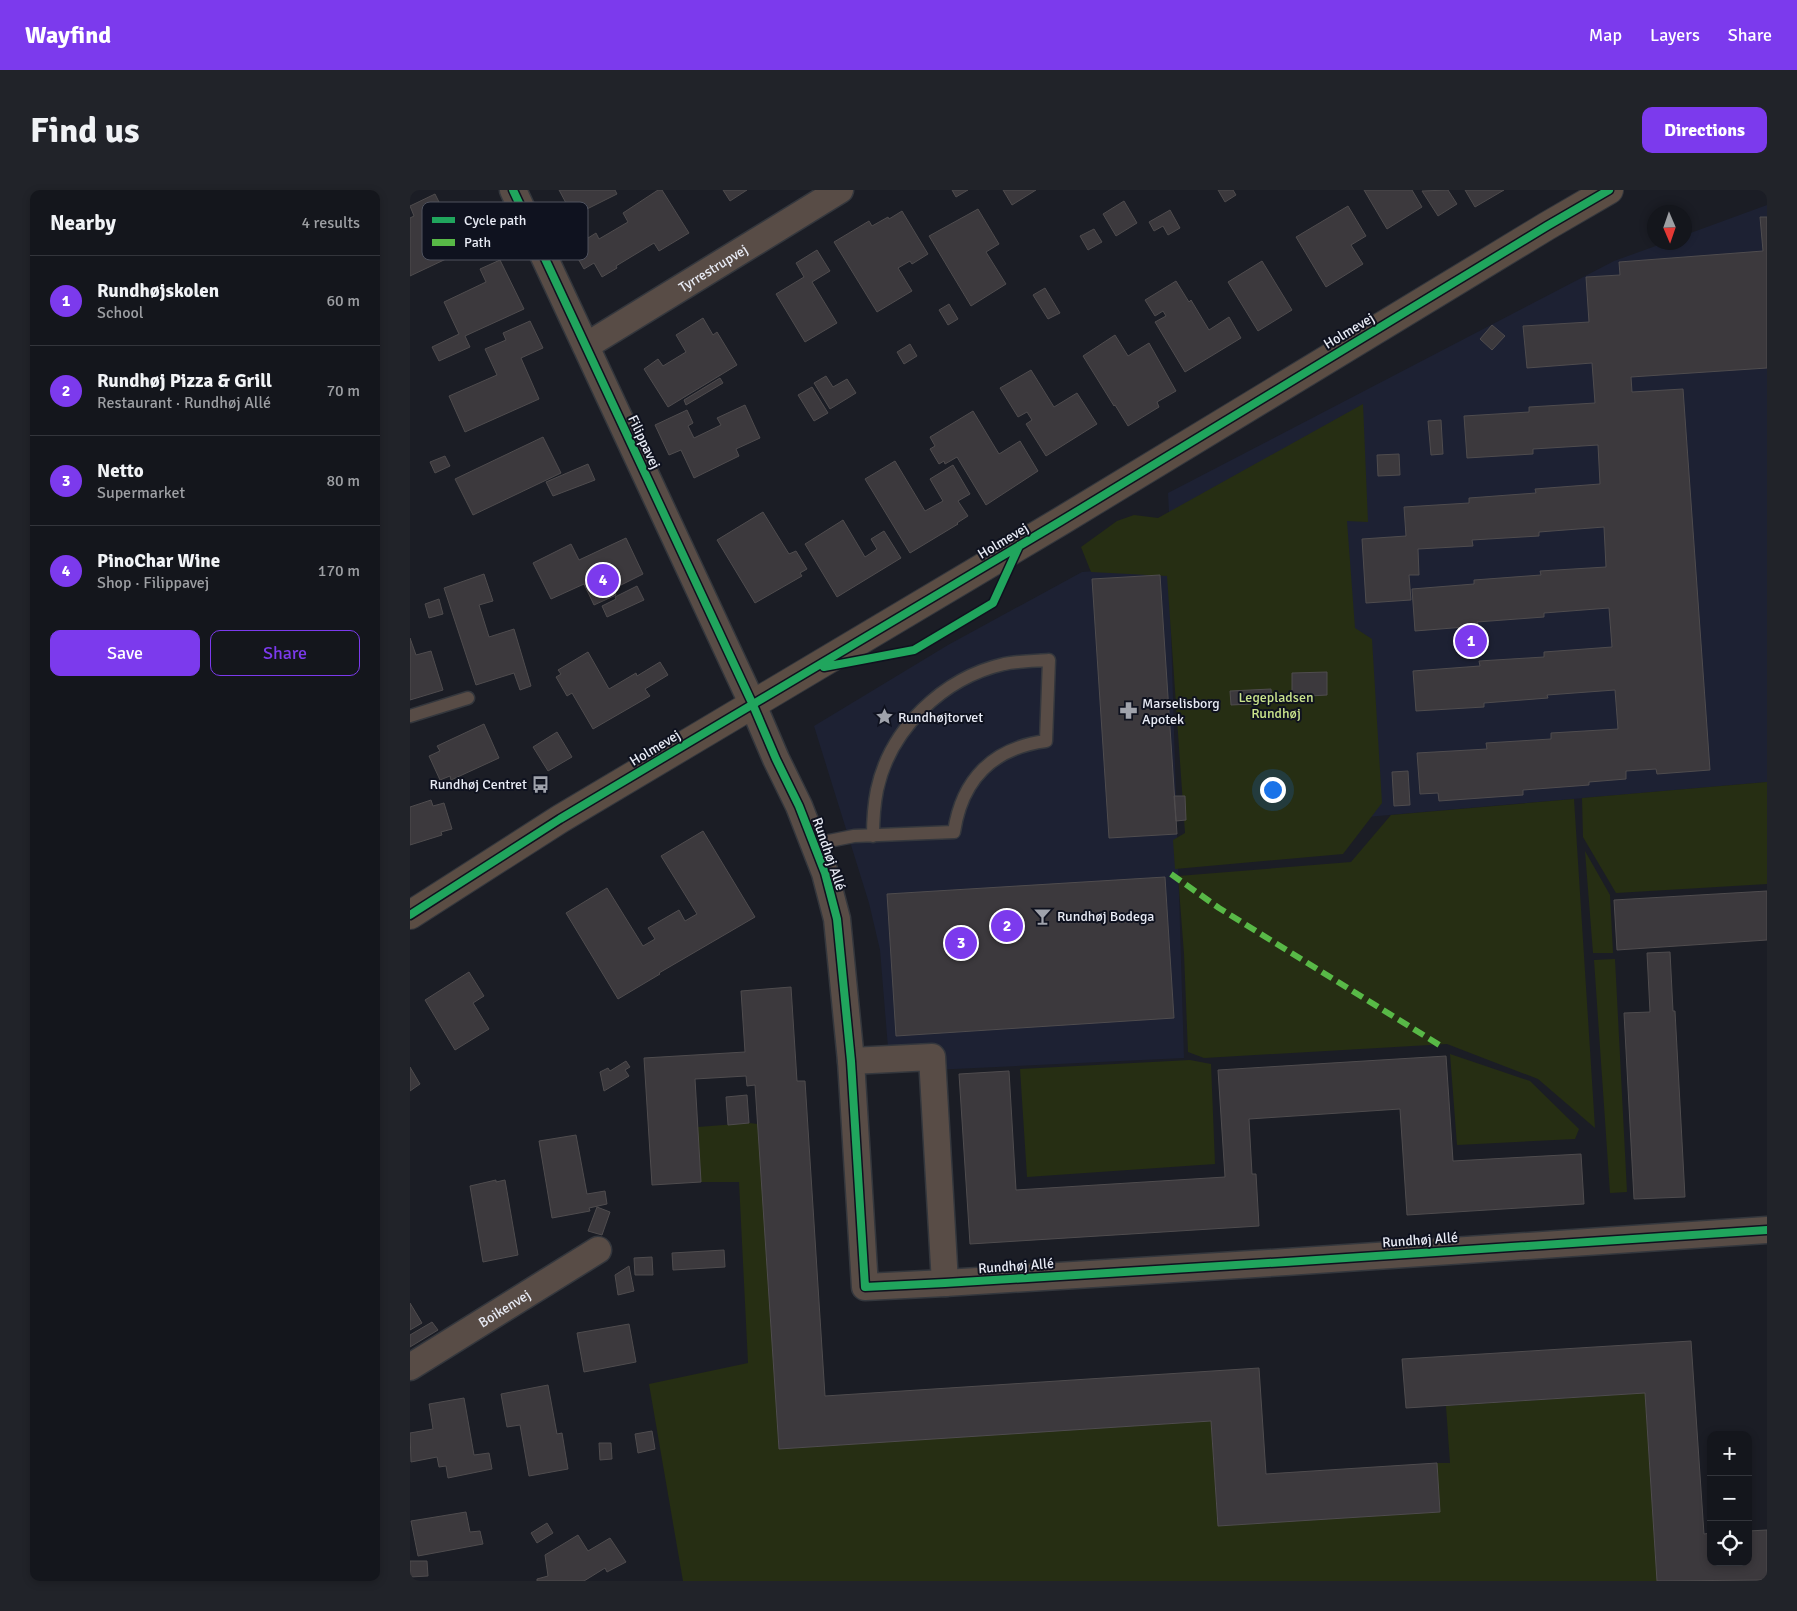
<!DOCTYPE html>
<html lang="en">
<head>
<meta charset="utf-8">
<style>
	:root { --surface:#14161c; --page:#212329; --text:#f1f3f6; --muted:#9d9fa3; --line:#33353b; --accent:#7c3aed }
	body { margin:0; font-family:Signika,sans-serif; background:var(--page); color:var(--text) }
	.controls { position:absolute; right:15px; bottom:15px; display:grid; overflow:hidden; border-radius:10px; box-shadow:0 2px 8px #0003 }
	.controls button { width:45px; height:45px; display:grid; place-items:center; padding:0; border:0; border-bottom:1px solid var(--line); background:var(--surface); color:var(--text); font:25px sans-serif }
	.compass { position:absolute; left:1237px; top:15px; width:45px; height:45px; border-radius:50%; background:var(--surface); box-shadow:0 2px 8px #0003; rotate:178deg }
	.you { position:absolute; left:862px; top:599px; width:18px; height:18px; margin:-12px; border:4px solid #fff; border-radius:50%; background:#1a73e8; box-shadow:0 0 0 8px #1a73e833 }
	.badge { display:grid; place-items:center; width:32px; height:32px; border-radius:50%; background:var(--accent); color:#fff; font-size:16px; font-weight:700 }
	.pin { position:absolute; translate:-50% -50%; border:2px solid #fff; box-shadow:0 1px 5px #0006 }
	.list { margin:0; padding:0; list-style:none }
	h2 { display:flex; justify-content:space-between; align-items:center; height:65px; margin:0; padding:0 20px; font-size:21px }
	h2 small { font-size:16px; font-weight:400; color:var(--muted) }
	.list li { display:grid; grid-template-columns:32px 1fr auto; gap:15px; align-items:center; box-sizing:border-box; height:90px; padding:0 20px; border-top:1px solid var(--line) }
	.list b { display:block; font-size:19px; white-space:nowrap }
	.list p { margin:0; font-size:16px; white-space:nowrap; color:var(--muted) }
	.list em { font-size:16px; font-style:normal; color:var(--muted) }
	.actions { display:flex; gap:10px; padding:15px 20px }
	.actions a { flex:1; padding:11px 0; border:1px solid var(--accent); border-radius:10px; text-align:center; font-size:18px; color:var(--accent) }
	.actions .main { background:var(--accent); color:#fff }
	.icon { flex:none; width:28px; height:28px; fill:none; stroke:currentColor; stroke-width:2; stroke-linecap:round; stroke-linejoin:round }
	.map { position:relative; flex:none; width:1357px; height:1391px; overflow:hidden; border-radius:10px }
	header { display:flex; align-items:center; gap:30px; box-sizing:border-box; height:70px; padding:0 25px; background:var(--accent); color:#fff }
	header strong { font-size:24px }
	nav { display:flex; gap:28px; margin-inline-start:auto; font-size:18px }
	.intro { display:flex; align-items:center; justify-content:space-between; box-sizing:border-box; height:120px; padding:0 30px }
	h1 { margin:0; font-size:35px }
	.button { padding:12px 22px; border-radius:10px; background:var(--accent); color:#fff; font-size:18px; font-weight:700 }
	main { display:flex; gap:30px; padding:0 30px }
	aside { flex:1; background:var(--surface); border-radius:10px; box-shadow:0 2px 8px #0003 }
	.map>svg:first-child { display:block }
</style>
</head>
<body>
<header>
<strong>Wayfind</strong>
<nav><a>Map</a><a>Layers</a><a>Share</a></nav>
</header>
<div class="intro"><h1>Find us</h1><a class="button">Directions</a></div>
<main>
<aside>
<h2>Nearby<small>4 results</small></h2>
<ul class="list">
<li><span class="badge">1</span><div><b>Rundhøjskolen</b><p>School</p></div><em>60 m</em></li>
<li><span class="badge">2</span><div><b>Rundhøj Pizza &amp; Grill</b><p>Restaurant · Rundhøj Allé</p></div><em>70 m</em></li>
<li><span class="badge">3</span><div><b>Netto</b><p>Supermarket</p></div><em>80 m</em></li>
<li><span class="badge">4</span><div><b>PinoChar Wine</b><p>Shop · Filippavej</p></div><em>170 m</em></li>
</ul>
<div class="actions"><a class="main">Save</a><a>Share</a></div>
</aside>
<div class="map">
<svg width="1357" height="1391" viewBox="0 0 1357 1391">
	<rect width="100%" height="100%" fill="#1b1d25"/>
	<path fill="#1d2133" d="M1357,15v577l-582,51 -17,-340 446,-232 50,-18 20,-1 1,-7z
		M738,377h21l15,491 -294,14 -10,-122 -11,-47 -55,-177 134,-81 134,-73z"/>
	<path fill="#262e13" d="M953,214l5,118 -21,-1 8,107 17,11 10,164 -39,51 -168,15 -2,-29 12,-7 -18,-257 -76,-4 -10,-25 36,-26 17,-6 24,3z
		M1357,592v102l-151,9 -33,-56 -1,-39z
		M1164,609l21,329 -57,-49 -91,-35 -243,14 -16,-6 -4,-98 -6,-78 173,-14 40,-47z
		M1175,661l25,44 3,58h-20z
		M1205,769l12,233 -17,1 -16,-233z
		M1040,864l80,27 49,48 -4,10 -118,6z
		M780,870l21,4 4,100 -188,13 -7,-108z
		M339,933l9,1 21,325 432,-28 7,105 222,-14 -3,-49h13l-4,-57 199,-13 12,188h-974l-34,-197 99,-21 -9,-181h-38l-3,-55z"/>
	<path fill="#3c393d" stroke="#4f4c4e" d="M149,0h56l2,4 -44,22z
		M248,0h4l27,43 -30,18 -5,-8 -38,23 1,2 -15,9 -8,-14 -10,6 -12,-21 24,-15 3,6 29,-17 -5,-9z
		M313,0h24l-17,11z
		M542,0h16l-12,7z
		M593,0h33l-24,15z
		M808,0h15l3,5 -11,7z
		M954,0h48l10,17 -35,22z
		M1038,0l9,14 -19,12 -16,-25z
		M1055,0h39l-29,17z
		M25,4l7,14 -16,7 20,44 -36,17v-58l4,-2 -4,-10z
		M714,11l13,22 -21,13 -13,-22z
		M938,16l18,30 -15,9 12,19 -37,23 -30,-50z
		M568,19l21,35 -13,8 20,32 -35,22 -42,-70z
		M760,20l10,18 -12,7 -5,-9 -9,5 -5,-9z
		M492,21l26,43 -16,10 -2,-3 -12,7 14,23 -35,21 -43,-70 35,-21 3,5 16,-9 1,2z
		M1350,27h7v151l-136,9 1,15 51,-3 27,381 -53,4 -1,-5 -30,2v8l-37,3v3l-66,5v5l-84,6 -1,-8 -18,1 -3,-41 70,-4 -1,-6 65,-4v-6l67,-4 -3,-39 -68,5 1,3 -64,5v4l-68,4 -3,-40 67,-5 -1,-5 65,-4v-5l68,-5 -3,-39 -65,5v4l-67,5 1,4 -63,5 -3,-42 62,-5v-4l67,-5 -1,-4 66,-4 -2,-40 -65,5v4l-67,4 1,6 -55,3 1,26h-10l2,25 -45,3 -4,-64 44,-3 -2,-29 65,-4v-5l67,-5 -1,-4 65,-5 -2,-39 -65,4v5l-66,4 -3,-42 65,-4v-5l66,-4 -3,-40 -65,5 -4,-42 66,-4 -3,-45 34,-2 -1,-13 144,-11z
		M684,39l8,13 -14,8 -8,-14z
		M407,60l13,21 -18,11 25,41 -32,19 -29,-48 28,-17 -8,-14z
		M90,70l24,49 -59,27 5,11 -31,14 -7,-14 27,-13 -15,-32 42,-20 -6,-13z
		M852,71l30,49 -34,21 -30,-49z
		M766,91l13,21 2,-2 18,30 20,-13 12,21 -56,34 -30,-50 11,-6 -3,-5 -8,5 -10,-16z
		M635,98l15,25 -12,6 -15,-24z
		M539,114l9,15 -10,6 -9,-15z
		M293,128l10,17 4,-3 20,33 -69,42 -24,-38 14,-10 5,7 23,-14 -10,-17z
		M120,131l13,27 -22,10 18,41 -74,33 -16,-36 48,-21 -12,-26 21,-9 -3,-7z
		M1082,135l13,11 -13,14 -12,-11z
		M705,145l13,21 21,-13 27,48 -19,11 2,5 -31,19 -13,-21 -1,1 -31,-50z
		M500,154l7,12 -13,8 -7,-12z
		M621,180l23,37 23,-14 20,31 -51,32 -20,-32 6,-4 -5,-8 -9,5 -18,-29z
		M416,186l7,11 14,-8 9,14 -26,16 -16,-26z
		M310,188l3,5 -37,22 -2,-5z
		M402,197l16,26 -14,8 -16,-26z
		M335,215l15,33 -24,11 3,7 -45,22 -13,-28 -12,5 -14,-30 32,-15 6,13 -5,3 6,12 27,-13 -4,-7z
		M563,221l26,43 21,-13 18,30 -52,34 -29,-48 -12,7 -1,-3 -5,3 -9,-15 5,-3 -5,-9z
		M1031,230l2,34 -12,1 -3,-34z
		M133,247l18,36 -88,42 -18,-36z
		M989,264l1,21 -22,1 -1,-21z
		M35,266l5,10 -15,7 -5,-11z
		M485,271l30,50 18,-10 -13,-22 23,-14 17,29 -12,7 10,15 -11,7 1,1 -48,29 -45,-74z
		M178,274l7,16 -42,16 -7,-14z
		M353,322l26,42 7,-3 11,18 -7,4 2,3 -47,27 -38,-63z
		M433,330l22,37 12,-8 -6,-10 13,-8 17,27 -64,39 -32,-53z
		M216,348l17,36 -30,15 3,6 -22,10 -10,-21 -33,15 -18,-36 38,-19 8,16z
		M74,384l9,27 -14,4 10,32 25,-8 17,57 -11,4 -6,-17 -38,12 -32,-97z
		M750,385l17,259 -68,4 -17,-259z
		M227,396l7,14 -37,17 -5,-11 14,-7 -1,-2z
		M29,409l4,15 -14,4 -4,-14z
		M0,448l6,17 15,-4 12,39 -33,10z
		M178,462l21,37 27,-16 1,3 23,-14 8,13 -23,14 5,7 -57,33 -21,-36 -5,3 -11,-19 5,-3 -3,-4z
		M917,482v23l-35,2v-24z
		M861,499l1,14 -41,2 -1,-14z
		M74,534l15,34 -48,22 -1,-4 -10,4 -11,-24 11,-5 -3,-5z
		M147,542l15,25 -24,14 -15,-24z
		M998,581l2,34 -16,1 -2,-34z
		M764,606h11l1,24 -10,1z
		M21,610l2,6 11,-3 8,26 -11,3 1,3 -32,10v-38z
		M293,641l52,86 -96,56 1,1 -42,25 -52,-86 41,-25 36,58 12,-7 -7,-11 31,-18 6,11 12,-7 -36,-58z
		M755,687l9,141 -278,18 -9,-142z
		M1357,701v49l-150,10 -3,-50z
		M1260,762l3,59h2l10,186 -51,2 -10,-186 26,-1 -3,-59z
		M59,782l15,24 -11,7 16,26 -34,21 -30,-50z
		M381,797l6,94h8l20,315 434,-28 7,106 171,-11 3,49 -222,14 -7,-105 -432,28 -24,-364 -8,1 -1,-10 -51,3 6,103 -49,3 -8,-127 101,-6 -4,-61z
		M1036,866l7,105 128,-7 3,50 -177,11 -7,-106 -151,10 3,55h4l3,52 -289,18 -11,-170 50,-3 7,119 209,-13 -7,-107z
		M216,871l4,6 -5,3 4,6 -25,15 -4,-19 8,-4 2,3z
		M0,877l10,17 -10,7z
		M337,905l2,28 -21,2 -2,-28z
		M166,945l11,59 18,-3 2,13 -18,4 1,3 -38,7 -13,-77z
		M86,990v2l9,-2 13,75 -35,7 -13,-76z
		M187,1017l13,5 -8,23 -14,-4z
		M314,1060l1,17 -52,3 -1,-17z
		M242,1067l1,18h-18l-1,-17z
		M219,1076l5,25 -16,4 -3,-20z
		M0,1113l12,20 -12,7z
		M22,1132l6,8 -28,17v-12z
		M219,1134l7,38 -52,10 -7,-39z
		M1281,1151l13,193 7,-1v29h37v-31l19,-1v50l-110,1 -12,-188 -239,15 -4,-49z
		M138,1195l9,49 5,-1 6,36 -39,7 -9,-51 -13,2 -6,-33z
		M54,1208l10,57 15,-2 3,16 -44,9 -2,-12 -7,1 -2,-10 -26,5 -1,-29 23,-4 -4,-25z
		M242,1241l3,18 -17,4 -3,-19z
		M189,1253h12l1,16 -12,1z
		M56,1322l4,20 10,-1 3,13 -65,12 -7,-35z
		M137,1333l6,10 -16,10 -6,-10z
		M168,1345l10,16 22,-13 16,24 -19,10 -2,-4 -21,13h-47v-2l11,-3 -3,-21z
		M0,1371h17l1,15 -18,1z"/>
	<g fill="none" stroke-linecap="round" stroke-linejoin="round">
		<defs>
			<path id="lane" d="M0,526l58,-18
				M404,654l40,-8 100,-4c8,-53 39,-84 92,-91l3,-81c-15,1 -30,1 -45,4 -61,14 -114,65 -127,126 -3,15 -4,30 -4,46"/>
			<g id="street">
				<path d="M103,0l240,515 23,54 23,47 26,67 12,46 14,142 14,226 80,-4 341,-21 481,-32"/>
				<path id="s1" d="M176,156l254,-156"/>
				<path d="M441,871l81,-4 13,226"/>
				<path id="s2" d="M0,1177l188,-117"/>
			</g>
			<path id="secondary" d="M0,725l150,-96 501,-298 486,-295 62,-36"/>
		</defs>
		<use href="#lane" stroke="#34373d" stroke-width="15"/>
		<use href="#street" stroke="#34373d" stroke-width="29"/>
		<use href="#secondary" stroke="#34373d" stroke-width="30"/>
		<use href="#lane" stroke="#584c46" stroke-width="12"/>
		<use href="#street" stroke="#584c46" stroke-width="26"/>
		<use href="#secondary" stroke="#5b4d44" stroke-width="28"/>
		<path stroke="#58b947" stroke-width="6" stroke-dasharray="12 6" stroke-linecap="butt" d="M761,684l48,34 222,138"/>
		<defs>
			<path id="cycleway" d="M103,0l240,515 23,54 23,47 26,67 12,46 14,142 14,226 80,-4 341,-21 481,-32
				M414,477l90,-17 79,-47 26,-57
				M0,725l150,-96 501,-298 486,-295 62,-36"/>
		</defs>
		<use href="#cycleway" stroke="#0f121f" stroke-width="11"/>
		<use href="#cycleway" stroke="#20a55d" stroke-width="8"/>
	</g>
	<defs>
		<symbol id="pharmacy-bare" viewBox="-9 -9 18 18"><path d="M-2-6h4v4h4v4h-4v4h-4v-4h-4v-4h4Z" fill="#a0a3ac" stroke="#0f121f" stroke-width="2.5" paint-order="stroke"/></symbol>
		<symbol id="sight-bare" viewBox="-9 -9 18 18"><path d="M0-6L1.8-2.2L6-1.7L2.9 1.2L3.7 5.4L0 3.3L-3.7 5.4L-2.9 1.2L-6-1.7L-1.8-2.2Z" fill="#a0a3ac" stroke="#0f121f" stroke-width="2.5" paint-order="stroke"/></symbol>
		<symbol id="bus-bare" viewBox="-9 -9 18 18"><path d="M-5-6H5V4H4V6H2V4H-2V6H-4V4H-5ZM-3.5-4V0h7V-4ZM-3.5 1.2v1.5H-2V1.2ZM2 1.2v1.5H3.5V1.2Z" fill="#a0a3ac" stroke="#0f121f" stroke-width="2.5" paint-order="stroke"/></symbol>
		<symbol id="bar-bare" viewBox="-9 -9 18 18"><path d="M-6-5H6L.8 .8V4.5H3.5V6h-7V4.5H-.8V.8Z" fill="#a0a3ac" stroke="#0f121f" stroke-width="2.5" paint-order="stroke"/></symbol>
	</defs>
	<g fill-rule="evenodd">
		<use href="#pharmacy-bare" x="706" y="508" width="25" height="25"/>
		<use href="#sight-bare" x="462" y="514" width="25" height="25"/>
		<use href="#bus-bare" x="118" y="582" width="25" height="25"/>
		<use href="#bar-bare" x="620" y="714" width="25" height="25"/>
	</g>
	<g text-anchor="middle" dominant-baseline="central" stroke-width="4" stroke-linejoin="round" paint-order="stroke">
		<g font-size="14" fill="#e8ebf5" stroke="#0f121f">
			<text stroke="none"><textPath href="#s1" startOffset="149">Tyrrestrupvej</textPath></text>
			<text transform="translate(939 141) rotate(-31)">Holmevej</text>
			<text transform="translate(234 252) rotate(65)">Filippavej</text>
			<text transform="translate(593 351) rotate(-31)">Holmevej</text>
			<text transform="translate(245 558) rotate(-31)">Holmevej</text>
			<text transform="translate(419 664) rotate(71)">Rundhøj Allé</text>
			<text transform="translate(1010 1050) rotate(-4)">Rundhøj Allé</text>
			<text transform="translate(606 1076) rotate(-4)">Rundhøj Allé</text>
			<text stroke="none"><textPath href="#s2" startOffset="111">Boikenvej</textPath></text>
		</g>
		<g font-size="14" fill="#cae48c" stroke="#0f121f">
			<text x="866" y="507">Legepladsen<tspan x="866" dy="16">Rundhøj</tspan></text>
		</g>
		<g font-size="14" fill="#e8ebf5" stroke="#0f121f" text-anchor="start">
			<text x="732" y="513">Marselisborg<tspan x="732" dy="16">Apotek</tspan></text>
			<text x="488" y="527">Rundhøjtorvet</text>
			<text x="117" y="594" text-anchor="end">Rundhøj Centret</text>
			<text x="647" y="726">Rundhøj Bodega</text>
		</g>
	</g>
	<rect x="12" y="12" width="166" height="58" rx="8" fill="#0f121f" stroke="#50535f" stroke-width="1"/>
	<rect x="22" y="27" width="23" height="6" fill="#20a55d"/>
	<rect x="22" y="49" width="23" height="7" fill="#58b947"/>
	<g font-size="14" fill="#e8ebf5">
		<text x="54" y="35">Cycle path</text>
		<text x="54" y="57">Path</text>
	</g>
</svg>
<div class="controls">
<button>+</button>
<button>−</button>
<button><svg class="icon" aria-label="locate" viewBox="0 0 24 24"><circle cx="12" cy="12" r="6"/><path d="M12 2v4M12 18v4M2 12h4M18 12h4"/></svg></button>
</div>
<svg class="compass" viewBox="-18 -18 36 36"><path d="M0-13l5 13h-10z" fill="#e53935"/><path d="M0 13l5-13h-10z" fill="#9d9fa3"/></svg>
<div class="you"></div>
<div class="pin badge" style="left:1061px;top:451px">1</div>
<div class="pin badge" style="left:597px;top:736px">2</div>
<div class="pin badge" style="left:551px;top:753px">3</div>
<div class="pin badge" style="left:193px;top:390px">4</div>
</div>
</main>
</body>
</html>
